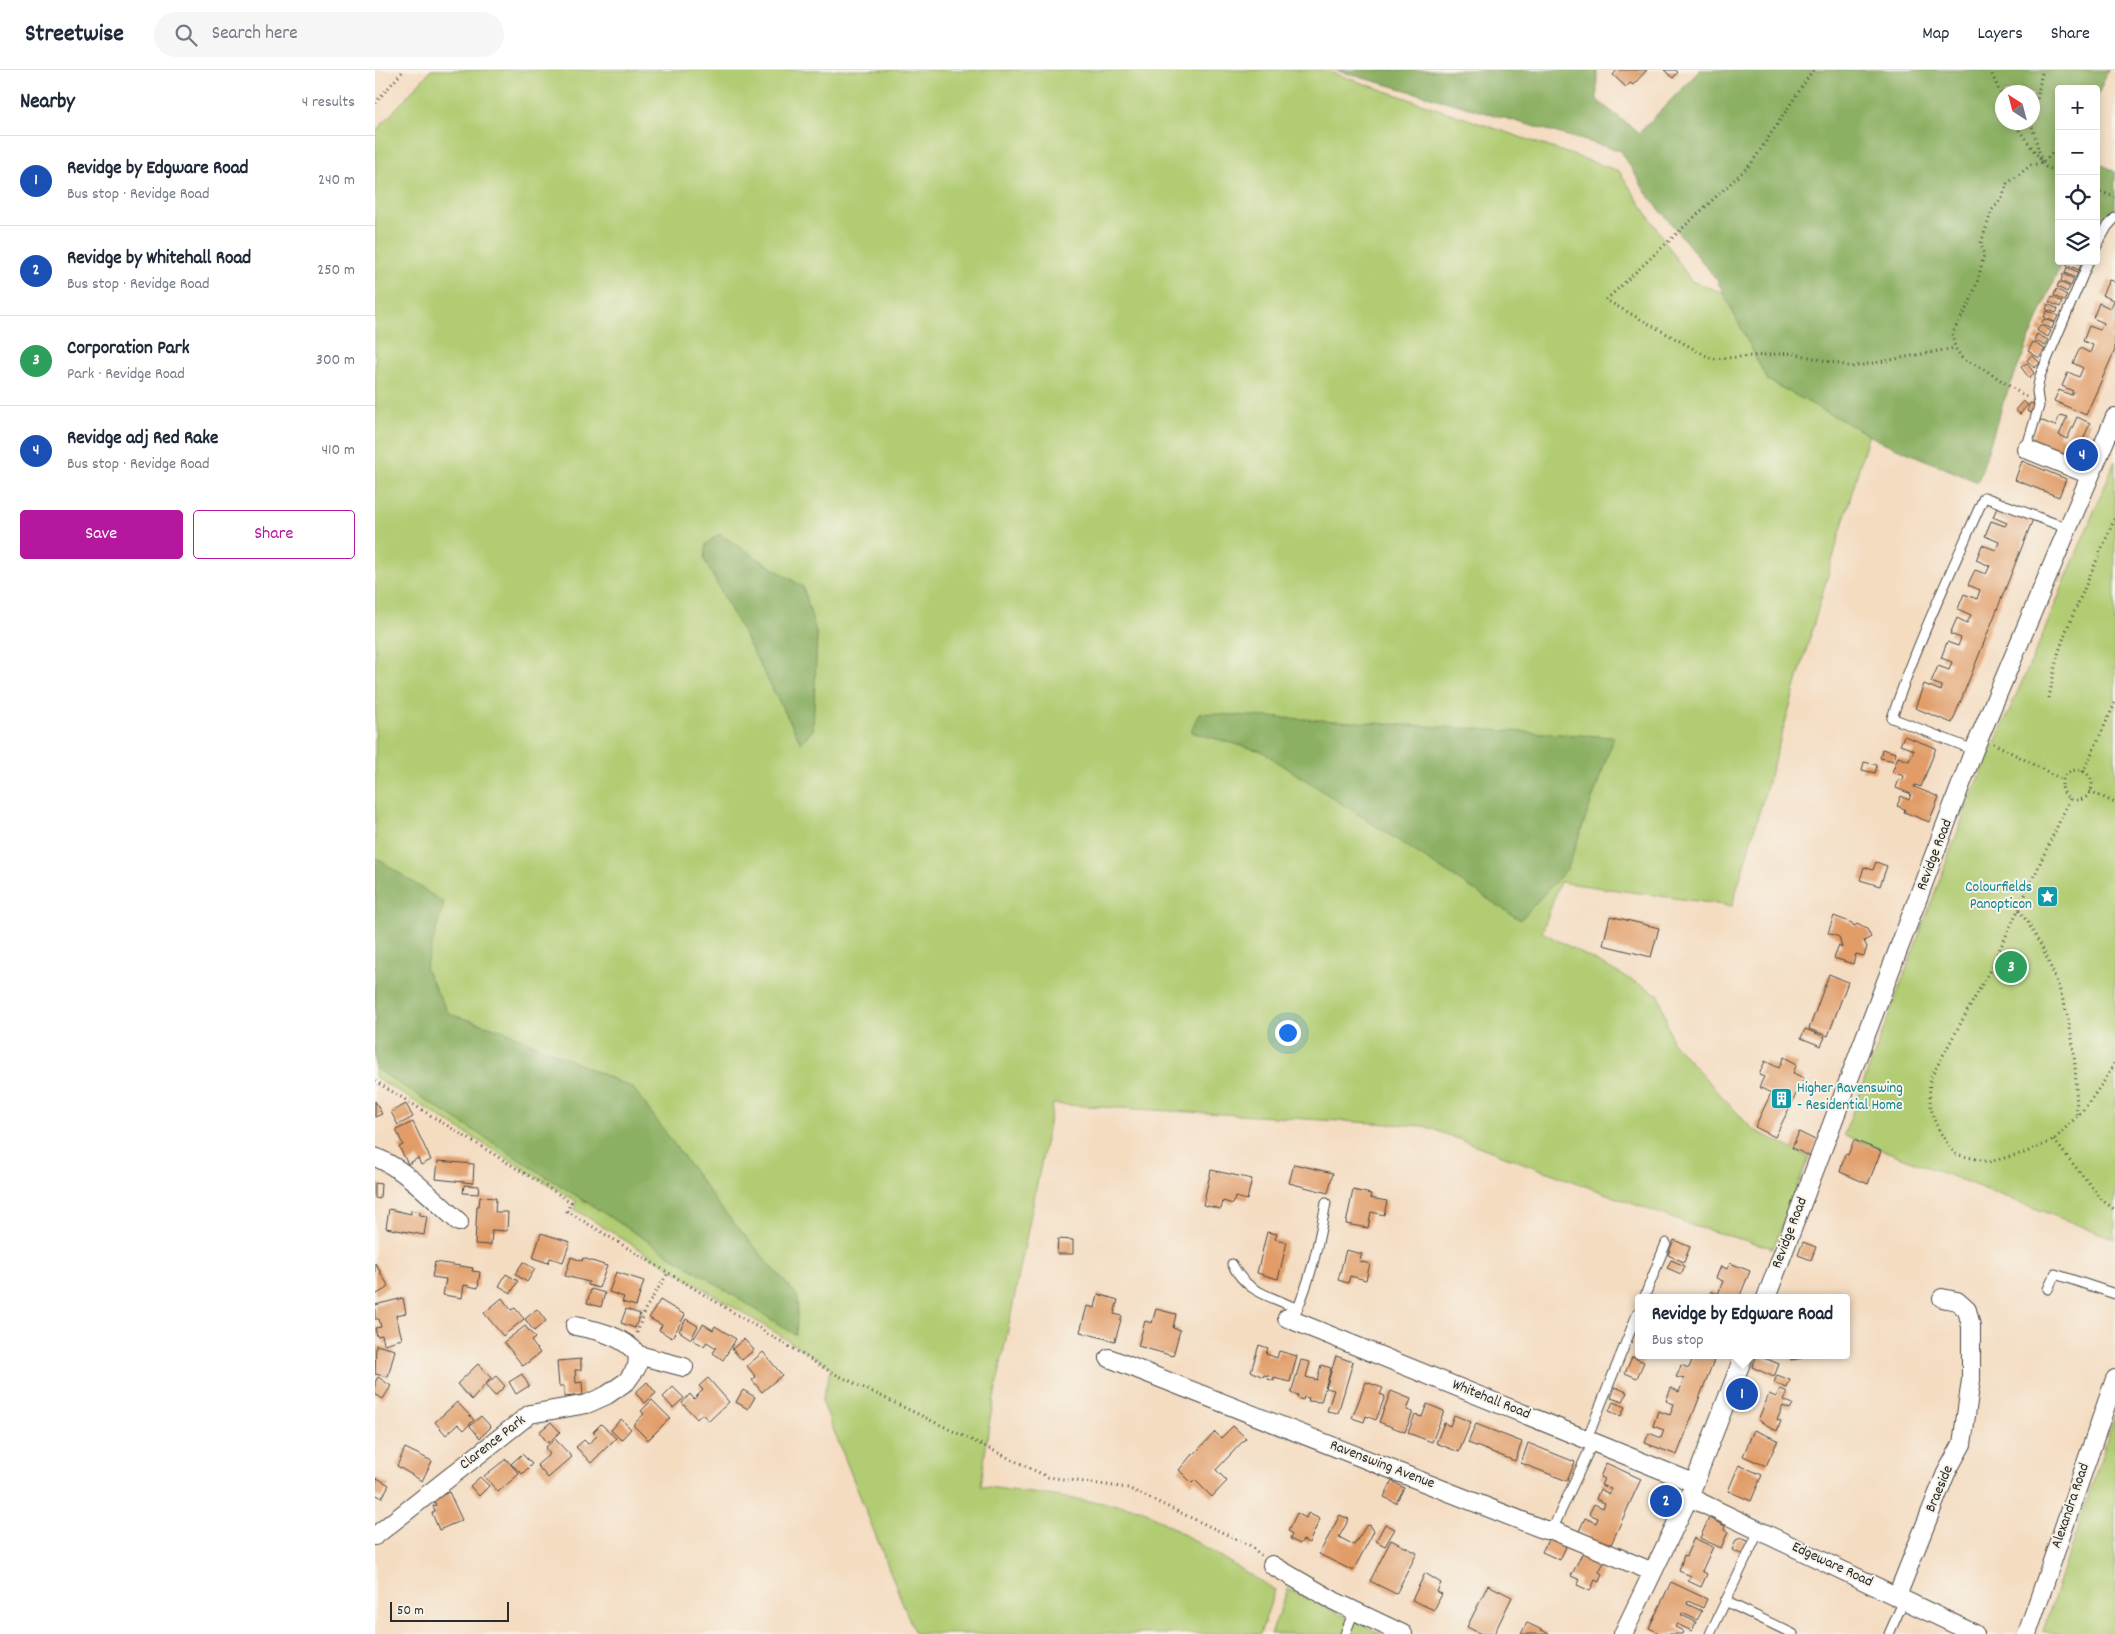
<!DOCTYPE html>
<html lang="en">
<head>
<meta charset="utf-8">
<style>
	:root { --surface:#fff; --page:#f6f6f7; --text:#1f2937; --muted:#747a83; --line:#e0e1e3; --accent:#b5179e }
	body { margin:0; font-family:Dekko,sans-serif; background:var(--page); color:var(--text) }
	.controls { position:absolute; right:15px; top:15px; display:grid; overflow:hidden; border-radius:5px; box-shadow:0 2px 12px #0003 }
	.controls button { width:45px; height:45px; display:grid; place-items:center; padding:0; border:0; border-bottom:1px solid var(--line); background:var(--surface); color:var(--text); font:25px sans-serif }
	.compass { position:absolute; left:1620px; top:15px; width:45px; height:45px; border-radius:50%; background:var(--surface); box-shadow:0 2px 12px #0003; rotate:324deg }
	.scale { position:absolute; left:15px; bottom:12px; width:119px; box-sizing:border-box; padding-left:5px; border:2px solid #2b2b2b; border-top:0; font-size:14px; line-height:18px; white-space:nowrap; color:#2b2b2b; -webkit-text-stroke:4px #f7f3e8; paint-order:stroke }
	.you { position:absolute; left:912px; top:962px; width:18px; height:18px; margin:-12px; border:4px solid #fff; border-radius:50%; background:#1a73e8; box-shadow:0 0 0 8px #1a73e833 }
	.badge { display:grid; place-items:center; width:32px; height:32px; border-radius:50%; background:var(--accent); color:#fff; font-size:16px; font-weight:700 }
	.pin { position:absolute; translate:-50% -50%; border:2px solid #fff; box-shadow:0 1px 5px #0006 }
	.popup { position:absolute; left:1260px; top:1224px; width:215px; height:65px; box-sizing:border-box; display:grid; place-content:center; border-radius:5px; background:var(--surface); filter:drop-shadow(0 1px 4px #0005); font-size:16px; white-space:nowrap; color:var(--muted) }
	.popup b { font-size:19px; color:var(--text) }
	.popup::after { content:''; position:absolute; left:50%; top:100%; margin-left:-10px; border:10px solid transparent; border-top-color:var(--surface) }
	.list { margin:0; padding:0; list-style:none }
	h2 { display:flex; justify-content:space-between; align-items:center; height:65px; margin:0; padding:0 20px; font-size:21px }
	h2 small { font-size:16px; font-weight:400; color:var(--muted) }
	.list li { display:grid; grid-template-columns:32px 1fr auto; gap:15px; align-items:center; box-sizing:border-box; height:90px; padding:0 20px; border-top:1px solid var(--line) }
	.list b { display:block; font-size:19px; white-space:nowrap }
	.list p { margin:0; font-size:16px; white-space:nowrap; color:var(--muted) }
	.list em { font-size:16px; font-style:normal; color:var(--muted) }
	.actions { display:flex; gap:10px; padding:15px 20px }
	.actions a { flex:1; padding:11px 0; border:1px solid var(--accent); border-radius:5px; text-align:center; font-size:18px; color:var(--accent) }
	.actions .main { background:var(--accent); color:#fff }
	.icon { flex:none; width:28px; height:28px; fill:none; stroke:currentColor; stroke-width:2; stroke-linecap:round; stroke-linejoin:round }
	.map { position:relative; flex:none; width:1740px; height:1564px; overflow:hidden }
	header { display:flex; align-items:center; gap:30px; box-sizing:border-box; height:70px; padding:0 25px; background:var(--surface); border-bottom:1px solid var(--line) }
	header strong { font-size:24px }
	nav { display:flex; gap:28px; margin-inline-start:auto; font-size:18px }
	.search { width:350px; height:45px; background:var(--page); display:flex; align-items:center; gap:12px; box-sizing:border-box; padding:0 18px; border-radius:28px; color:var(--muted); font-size:19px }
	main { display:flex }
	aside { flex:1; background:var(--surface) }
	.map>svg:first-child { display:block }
</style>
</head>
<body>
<header>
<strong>Streetwise</strong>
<div class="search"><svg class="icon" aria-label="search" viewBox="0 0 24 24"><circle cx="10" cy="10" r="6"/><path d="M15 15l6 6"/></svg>Search here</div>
<nav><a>Map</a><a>Layers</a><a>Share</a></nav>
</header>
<main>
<aside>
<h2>Nearby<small>4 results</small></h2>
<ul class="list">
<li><span class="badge" style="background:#1a4fb4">1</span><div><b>Revidge by Edgware Road</b><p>Bus stop · Revidge Road</p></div><em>240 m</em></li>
<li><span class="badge" style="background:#1a4fb4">2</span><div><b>Revidge by Whitehall Road</b><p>Bus stop · Revidge Road</p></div><em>250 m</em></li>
<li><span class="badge" style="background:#2e9e5b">3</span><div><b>Corporation Park</b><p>Park · Revidge Road</p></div><em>300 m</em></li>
<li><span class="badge" style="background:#1a4fb4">4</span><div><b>Revidge adj Red Rake</b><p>Bus stop · Revidge Road</p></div><em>410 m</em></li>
</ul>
<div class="actions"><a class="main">Save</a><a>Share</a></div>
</aside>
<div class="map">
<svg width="1740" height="1564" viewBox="0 0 1740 1564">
	<rect width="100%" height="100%" fill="#f7f3e8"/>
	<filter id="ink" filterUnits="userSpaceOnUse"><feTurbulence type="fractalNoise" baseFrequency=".02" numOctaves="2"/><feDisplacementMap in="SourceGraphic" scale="10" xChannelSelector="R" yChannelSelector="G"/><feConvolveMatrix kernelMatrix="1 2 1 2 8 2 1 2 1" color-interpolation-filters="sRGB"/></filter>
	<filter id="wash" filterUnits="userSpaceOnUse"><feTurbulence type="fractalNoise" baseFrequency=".0096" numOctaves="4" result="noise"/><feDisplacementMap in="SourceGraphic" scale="20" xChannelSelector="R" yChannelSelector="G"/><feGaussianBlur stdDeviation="1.12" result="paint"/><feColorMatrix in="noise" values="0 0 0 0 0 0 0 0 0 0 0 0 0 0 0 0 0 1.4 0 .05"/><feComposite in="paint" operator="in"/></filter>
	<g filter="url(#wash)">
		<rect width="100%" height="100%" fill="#f4dcc1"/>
		<path fill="#b1cc72" stroke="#6e7c4e" d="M56,0h893l295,101 72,110 201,73 -160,552 -172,-24 -18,50 117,63 13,47 69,75 13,13 55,27 -36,91 -80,-22 -269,-100 -371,-22 -64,320 -8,62 159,22 135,82 -15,44h-345l-93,-233 9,-34 -257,-158 2,-8 -201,-124v-945z
			M1740,391v778l-271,-104 126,-336 67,-151z
			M1740,1346v218h-62l-10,-3z
			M913,1519l94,45h-111z"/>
		<path fill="#8cb064" stroke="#5c6e48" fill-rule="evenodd" d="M960,0h259l3,2v28l42,33 61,-63h408l-12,30v-11h-37v172h3l-59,142 -25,79 -98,-41 -113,-61 -50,-100 -70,-86 -26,-43zM1628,22h30v30h-30z
			M1721,91l19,11v39l-19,9z
			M344,464l84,53 14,49 -4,94 -12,13 -97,-184 2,-15z
			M824,643l415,24 -46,131 -48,52 -259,-169 -70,-19z
			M0,787l69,46 -19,66 24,45 56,17 128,57 88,120 77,89 -2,38 -421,-267z"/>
		<g id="blocks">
			<path fill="#e19c68" d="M1242,0h30l-14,15 -3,-2 -4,4 -13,-12z
				M1289,0h11l3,2 -5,6z
				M1693,191h7l6,3 -2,6 -13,-6z
				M1692,197l11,5 -2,6 -11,-5z
				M1688,204l11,5 -3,7 -10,-5z
				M1734,210l6,2v68l-29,65 -32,-14 5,-11 12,5 2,-4 -11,-5 6,-14 11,5 4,-9 -10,-5 7,-15 10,5 3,-8 -10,-4 6,-15 11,4 4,-7 -11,-5 6,-15 11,5 3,-8 -11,-5z
				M1684,212l11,5 -3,5 -10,-5z
				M1681,219l11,6 -3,6 -10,-5z
				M1677,227l10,5 -2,5 -11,-5z
				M1673,234l10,5 -2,4 -10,-4z
				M1672,241l11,5 -3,6 -11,-5z
				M1669,249l10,4 -2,6 -11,-5z
				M1665,255l11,6 -3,6 -11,-6z
				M1662,264l11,6 -3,6 -11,-6z
				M1658,272l12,7 -6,9 -11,-7z
				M1657,285l8,8 -6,5 -7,-8z
				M1652,293l7,10 -5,5 -8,-11z
				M1648,331l5,4 -8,9 -5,-4z
				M1655,333l6,2 -4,8 -5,-2z
				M1685,345l7,2 -8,18 8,4 10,-22 13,6 -15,36 -44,-18 9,-21 15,6z
				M1647,391l44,18 -7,18 -44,-17z
				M1623,435l35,14 -81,204 -37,-15 9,-24 17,7 1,-5 -11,-4 7,-16 11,4 1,-3 2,-5 -11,-4 6,-16 11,4 3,-8 -11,-4 7,-16 10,5 4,-8 -13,-6 3,-8 3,-7 13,5 3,-9 -12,-5 3,-7 4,-8 11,4 4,-8 -14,-6 3,-7 3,-8 14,5 3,-8 -14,-6 6,-15 14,5 2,-3 -14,-6z
				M1529,666l32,12 -15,39 -6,-2 -1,2 25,10 -10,25 -25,-10 1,-3 -8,-3 4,-10 8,4 2,-6 -15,-6 3,-9 4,1 1,-4 -12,-4 6,-15 11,4 5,-11 -14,-5z
				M1507,679l14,4 -2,8 -14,-3z
				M1489,692l13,3 -2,8 -13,-3z
				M1501,792l11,4 -7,20 -20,-6 4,-13 9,3z
				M1235,846l49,12 -8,29 -48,-12z
				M1459,846l18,7 2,3 3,-2 10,5 4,8 -7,4 3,6 -3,9 -8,-2 -3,10 -19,-6 5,-12 3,2 -3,-11 -11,-4z
				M1454,904l19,8 -20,54 -19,-7z
				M1430,959l20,8 -4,9 -20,-8z
				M1409,987l13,7 -4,9 11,5 -29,59 -20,-10 16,-34 -12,-6 5,-10 -5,-2 6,-14 14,7z
				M0,1031l7,13 -7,3z
				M31,1034l7,13 -15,8 -7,-13z
				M38,1052l18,38 -10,5 -3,-7 -10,6 -9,-17 4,-2 -7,-15z
				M1424,1062l18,9 -7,15 -18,-8z
				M1479,1070l27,11 -13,33 -28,-12 5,-18 3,1z
				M63,1091l36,3 -1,19 -37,-4z
				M919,1094l39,9 -5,20 -39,-10z
				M836,1100l41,9 -5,21 -12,-3 -2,7 -10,-3 -2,8 -18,-4z
				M0,1113l6,1 -1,15 -5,-1z
				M89,1115l15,1 -1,8 -15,-1z
				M978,1120l18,4 -1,4 17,3 -3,14 -13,-3 -3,16 -22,-4z
				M105,1127l16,1 -1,14h13l-1,19 -15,-1 -1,15 -16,-1 2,-38h2z
				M14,1139l22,5v-4l9,2v3l7,1 -3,19 -38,-7z
				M892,1162l10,2 -2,5 12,3 -9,37 -21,-6z
				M166,1163l29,9 -7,20 -13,-4 -2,5 -15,-5z
				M683,1169l15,1v14h-16z
				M1299,1170l16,7 -6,15 -16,-7z
				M1428,1172l13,5 -5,13 -13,-5z
				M971,1180l16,4 -3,7 11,3 -4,16 -16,-4 -2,7 -10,-3z
				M196,1187l11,4 1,-3 24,8 -8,22 -11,-3 1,-3 -24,-6z
				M1296,1190l14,6 -4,8 -14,-6z
				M60,1192l38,6 -1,3 8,1 -2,16 -14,-3 -2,13 -19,-3 3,-16 -14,-2z
				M148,1192l12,7 -8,13 -12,-8z
				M0,1193l14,24 -14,8z
				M1355,1193l20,8 -11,27h-31l3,-7 7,3 5,-13 -7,-3 5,-12 6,3z
				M241,1202l28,9 -8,25 -14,-4 2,-5 -15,-5z
				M131,1204l12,7 -7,12 -12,-7z
				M216,1219l14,4 -4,14 -14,-4z
				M723,1224l20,6 -4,14 8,2 -7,25 -35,-9 7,-26 8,2z
				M28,1228l3,15 -10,2 6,24 -18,5 -2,-9 -5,1 -2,-8 6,-1 -2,-8h-4v-14z
				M127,1228l9,12 4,-2 9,11 -21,17 -19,-23z
				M285,1230l25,15 -13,23 -13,-8 3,-5 -13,-7z
				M162,1239l9,12 -12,10 -9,-12z
				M251,1239l14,5 -5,14 -14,-5z
				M781,1239l20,5 -3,14 7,2 -7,26 -35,-10 7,-25 7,2z
				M311,1249l12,7 -7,13 -12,-8z
				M328,1254l10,6 2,-4 21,13 -13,21 -10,-7 3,-5 -9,-6 -3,4 -11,-6z
				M150,1256l10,12 -4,3 9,12 -17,13 -19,-24z
				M369,1269l10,11 -12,10 -10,-11z
				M1,1275l19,5 -7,27 -13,-3z
				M884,1275l9,3 -2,6 6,2 5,2 2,-7 18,5 -7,26 -16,-4v3l-6,-2 1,-3 -5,-1 -1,2 -12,-6z
				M388,1282l19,23 -20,17 -10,-12 4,-3 -9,-11z
				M1319,1285h22l-39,100 -32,-12 4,-10 12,5 3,-8 -11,-4 5,-15 12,4 4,-11 -8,-3 5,-13 8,4 5,-13 -8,-2 3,-6 2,-6 8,3z
				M1382,1285l22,9 -5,13 -22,-10z
				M1416,1285h12v3l-12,2z
				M961,1286l17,6 -15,51 -11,-2 7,-21 -8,-2z
				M1257,1287l12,5 -7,16 -12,-5z
				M206,1289v11h-6l1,13 6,-1 1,13 -19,2v-11h-5l-2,-25z
				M926,1290l9,2 -4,15 11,3 4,-15 10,3 -10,34 -13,-1 1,-3 -5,-1 -1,3 -6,-2 1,-3 -7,-2z
				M103,1294l13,14 -19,22 -15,-16z
				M147,1304l7,12 -13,8 -7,-12z
				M1402,1305l13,5 -3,8 -13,-5z
				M121,1306l9,10 -10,10 -10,-11z
				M3,1307l13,9 -8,13 -8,-5v-12z
				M333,1308l21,24 -20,19 -7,-7 -5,5 -15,-16 8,-9 4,5 9,-9 -4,-4z
				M272,1312l9,11 -11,10 -10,-10z
				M991,1312l17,6 -3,6 5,2 -9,24 -10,-4 -2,6 -12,-4z
				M298,1317l11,11 -11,10 -10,-11z
				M1240,1317l12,5 -4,10 -12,-4z
				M1405,1319l8,3 -4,8 9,4 -3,5 -7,-3 -6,14 4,1 -4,10 -19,-11 11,-26 7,3z
				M368,1320l12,7 -7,12 -12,-7z
				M1016,1321l20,8 -4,11 6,2 -8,20 -26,-10z
				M277,1330l18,18 -22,22 -15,-15 11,-11 -3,-3z
				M82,1332l17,18 -10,10 -6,-6 -12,11 -11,-13z
				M1238,1332l12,5 -4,9 -12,-5z
				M1052,1334l17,7 -12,31 -24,-9 7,-18 7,2z
				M1079,1345l17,7 -12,30 -23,-9 8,-20 6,3z
				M106,1346l10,11 -11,11 -10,-12z
				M246,1349l10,10 -10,11 -10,-10z
				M176,1352l9,10 -12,11 -9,-11z
				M226,1354l15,14 -25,25 -15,-16 8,-7 4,4 9,-8 -4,-4z
				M1101,1354l46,18 -7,19 -47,-18z
				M858,1356l13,12 -30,32 11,11 -15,16 -17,-17 -3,3 -13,-13 14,-17 1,1 21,-22 6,6z
				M1379,1360l24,10 -12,26 -23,-10z
				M180,1369l17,18 -24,21 -11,-13 13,-11 -5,-6z
				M1153,1373l47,19 -8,19 -46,-18z
				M30,1378l27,13 -10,20 -25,-15z
				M147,1384l10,10 -10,10 -11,-10z
				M131,1389l13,15 -21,18 -14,-16z
				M1231,1393l35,16 -33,72 -21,-10 3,-5 -11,-5 6,-13 11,5 2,-5 -9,-4 5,-10 9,4 2,-5 -9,-4 4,-10 9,5 2,-5 -10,-4 3,-6 -4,-2z
				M1364,1395l23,10 -11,26 -23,-10z
				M105,1407l9,9 -10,10 -9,-10z
				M2,1408l12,7 -7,13 -7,-4z
				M1017,1411l12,7 -8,15 -12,-6z
				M74,1422l13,28 -23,10 -7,-17 3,-2 -2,-5 3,-1 -3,-6z
				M922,1443l9,5 2,-5 12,6 -11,24 -6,-3 -3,4 -10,-5 2,-5 -4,-3z
				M965,1445l9,4 -10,18 15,8 12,-19 4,-1 4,6 -21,40 -34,-17z
				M1334,1448l16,8 -1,4 4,2 -7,16 -21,-10z
				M1010,1454l10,5 -10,17 -9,-5z
				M1176,1464l17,8 -8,18 -18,-8z
				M1319,1468l19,9 -11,24 5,3 -6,13 -13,-6 3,-5 -12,-5 5,-16 2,1z
				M1366,1468l9,4 -7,13 -11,-5 4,-10z
				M1016,1470l26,13 -21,41 -26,-13z
				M1209,1480l21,10 -6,12 3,2 -3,8 -4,-2 -5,11 -13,-6 3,-5 -9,-4z
				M1050,1503l16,10 -4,9 5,2 -8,16 -22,-10z
				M1296,1512l36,17 -4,9 -15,-7 -1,3 15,7 -5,9 -15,-7 -1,2 15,7 -4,9 -15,-7 -2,3 8,4 -1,3h-21l-12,-6z
				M1113,1515l24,12 -18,37h-13l-14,-7z
				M1152,1553l11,5 11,6h-28z"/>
		</g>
	</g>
	<g filter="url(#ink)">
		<use href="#blocks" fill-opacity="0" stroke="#494642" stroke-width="1"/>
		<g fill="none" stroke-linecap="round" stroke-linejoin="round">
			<defs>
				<path id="service" d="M1721,177l11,-20 8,-9
					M1651,379l13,-43 -2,-15 3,-15 49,-115
					M1599,680l-82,-32c25,-76 60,-148 92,-221l83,31
					M857,1194c14,27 33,30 59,42l3,2 3,8
					M1673,1219l7,-15 60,20
					M1269,1228l22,-55
					M921,1242c16,-35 23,-72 30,-109
					M1212,1369l51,-127
					M1177,1460l41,-88
					M1350,1531l68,33
					M970,1564l9,-23
					M1335,1564l49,-103
					M1514,1564l15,-34"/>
				<path id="minor" d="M1651,379l64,26
					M0,1087c32,13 58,42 84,65
					M1391,1228l208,-548 141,-333
					M912,1248l407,165
					M263,1285l46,12
					M734,1288l436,172h7l101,42
					M1314,1427l286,137
					M0,1466l155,-122 57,-10 20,-9 20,-14 10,-14 1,-12c-14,-19 -41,-25 -63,-29
					M897,1495l62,36 69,33
					M1522,1526l49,-123 16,-29 9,-64v-54l-4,-16 -10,-9 -15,-3
					M1248,1564l66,-137 55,-142
					M1652,1564l88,-255"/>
			</defs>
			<use href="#service" stroke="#494642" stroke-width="11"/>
			<use href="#minor" stroke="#494642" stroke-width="20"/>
			<path stroke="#494642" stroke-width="3" stroke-dasharray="1 4" stroke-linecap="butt" d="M1438,0l-62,94 -145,136 106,59 80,-6 60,14 103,-19
				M1615,0l13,29
				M0,33l29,-33
				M1658,43c6,-14 5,-28 10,-43
				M1638,52l33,45 13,6
				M1656,52l11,41 17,-16
				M1721,120l19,7
				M1651,327l-39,-26 -25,-13 -7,-10 -3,-14 18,-32 7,-19 7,-28 -3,-12 11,-33 10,-12 5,-14 24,-19 11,-2
				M1674,628l8,-41 9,-26 49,-113
				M1618,673l70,37
				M1687 715a15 15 0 1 1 30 0a15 15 0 1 1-30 0Z
				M1708,702l32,-69
				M1715,721l25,12
				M1695,729l-80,171 -60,109c-2,35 5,48 25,75l34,8 35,-9 30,-13 30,-31 21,-29 10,-18
				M1644,840c24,33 43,78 51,118 6,28 6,59 7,88
				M0,1011l196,121 -4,9 264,161 217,105 80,11 121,57 12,10
				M1679,1070l48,60 13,10
				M262,1263l7,-22 24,-38"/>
			<use href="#service" stroke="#fff" stroke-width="9"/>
			<use href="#minor" stroke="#fff" stroke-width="18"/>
		</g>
	</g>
	<defs>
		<symbol id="sight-square" viewBox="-11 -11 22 22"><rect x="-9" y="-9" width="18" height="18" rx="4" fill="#0f9aa8" stroke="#f7f3e8"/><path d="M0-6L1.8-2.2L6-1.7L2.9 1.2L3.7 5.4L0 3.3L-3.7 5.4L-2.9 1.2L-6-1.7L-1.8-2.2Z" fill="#fff"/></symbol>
		<symbol id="building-square" viewBox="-11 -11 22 22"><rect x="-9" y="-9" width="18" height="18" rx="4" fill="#0f9aa8" stroke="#f7f3e8"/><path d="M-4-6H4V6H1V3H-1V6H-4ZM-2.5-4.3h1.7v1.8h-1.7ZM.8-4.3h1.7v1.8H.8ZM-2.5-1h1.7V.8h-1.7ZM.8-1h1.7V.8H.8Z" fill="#fff"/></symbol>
	</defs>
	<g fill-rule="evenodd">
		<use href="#sight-square" x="1660" y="814" width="25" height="25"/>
		<use href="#building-square" x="1394" y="1016" width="25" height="25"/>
	</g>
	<g text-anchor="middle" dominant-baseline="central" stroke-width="4" stroke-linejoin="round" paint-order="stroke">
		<g font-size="15" fill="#2b2b2b" stroke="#f7f3e8">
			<text transform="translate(1560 785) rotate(-69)">Revidge Road</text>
			<text transform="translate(1415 1163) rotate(-69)">Revidge Road</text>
			<text transform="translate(1116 1330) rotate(22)">Whitehall Road</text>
			<text transform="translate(118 1373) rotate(-38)">Clarence Park</text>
			<text transform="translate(1007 1395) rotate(21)">Ravenswing Avenue</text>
			<text transform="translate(1565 1419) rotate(-67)">Braeside</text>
			<text transform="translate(1696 1436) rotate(-71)">Alexandra Road</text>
			<text transform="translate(1457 1495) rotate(25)">Edgeware Road</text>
		</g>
		<g font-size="15" fill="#0d838f" stroke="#f7f3e8" text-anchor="end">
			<text x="1657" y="818">Colourfields<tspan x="1657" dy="17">Panopticon</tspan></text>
			<text x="1422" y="1019" text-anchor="start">Higher Ravenswing<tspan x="1422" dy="17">- Residential Home</tspan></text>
		</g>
	</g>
</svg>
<div class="controls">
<button>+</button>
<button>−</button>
<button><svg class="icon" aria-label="locate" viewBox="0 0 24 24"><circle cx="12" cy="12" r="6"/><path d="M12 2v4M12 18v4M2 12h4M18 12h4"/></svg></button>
<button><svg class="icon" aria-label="layers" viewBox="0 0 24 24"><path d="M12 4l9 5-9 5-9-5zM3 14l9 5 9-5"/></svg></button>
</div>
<svg class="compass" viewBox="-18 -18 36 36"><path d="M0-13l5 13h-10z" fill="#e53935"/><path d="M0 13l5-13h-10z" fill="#747a83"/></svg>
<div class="scale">50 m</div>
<div class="you"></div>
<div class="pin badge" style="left:1367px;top:1324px;background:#1a4fb4">1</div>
<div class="popup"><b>Revidge by Edgware Road</b>Bus stop</div>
<div class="pin badge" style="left:1291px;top:1431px;background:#1a4fb4">2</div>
<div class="pin badge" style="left:1636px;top:897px;background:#2e9e5b">3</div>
<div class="pin badge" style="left:1707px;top:385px;background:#1a4fb4">4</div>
</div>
</main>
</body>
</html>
